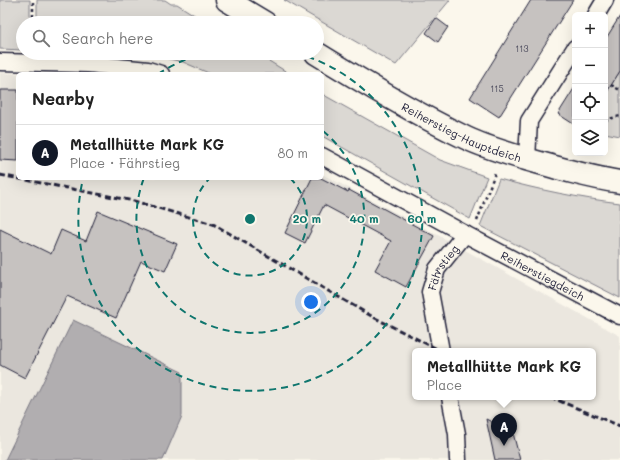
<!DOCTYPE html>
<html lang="en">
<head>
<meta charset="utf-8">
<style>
	:root { --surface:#fff; --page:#f2f2f2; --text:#222; --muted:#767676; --line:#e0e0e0; --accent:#111827 }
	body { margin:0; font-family:Mali,sans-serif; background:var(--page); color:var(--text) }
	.controls { position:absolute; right:12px; top:12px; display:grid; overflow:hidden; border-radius:6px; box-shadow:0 4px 16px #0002 }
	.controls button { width:36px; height:36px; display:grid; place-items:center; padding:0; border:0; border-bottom:1px solid var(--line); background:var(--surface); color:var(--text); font:20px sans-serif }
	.you { position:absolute; left:311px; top:302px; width:14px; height:14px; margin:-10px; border:3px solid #fff; border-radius:50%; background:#1a73e8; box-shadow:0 0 0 6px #1a73e833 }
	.badge { display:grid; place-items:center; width:26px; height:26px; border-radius:50%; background:var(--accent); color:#fff; font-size:13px; font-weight:700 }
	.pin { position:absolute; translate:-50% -33px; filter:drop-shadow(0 1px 2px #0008) }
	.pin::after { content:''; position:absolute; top:21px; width:14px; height:12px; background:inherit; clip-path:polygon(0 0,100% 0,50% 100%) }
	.popup { position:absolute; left:412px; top:348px; width:184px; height:52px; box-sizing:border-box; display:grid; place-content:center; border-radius:6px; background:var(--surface); filter:drop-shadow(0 1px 3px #0005); font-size:13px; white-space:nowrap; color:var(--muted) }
	.popup b { font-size:15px; color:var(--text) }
	.popup::after { content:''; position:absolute; left:50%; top:100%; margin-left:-8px; border:8px solid transparent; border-top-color:var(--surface) }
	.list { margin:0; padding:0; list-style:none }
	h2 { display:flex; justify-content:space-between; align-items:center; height:52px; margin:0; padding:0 16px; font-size:17px }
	h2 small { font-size:13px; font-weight:400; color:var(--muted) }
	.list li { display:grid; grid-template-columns:26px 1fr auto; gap:12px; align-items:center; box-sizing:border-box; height:56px; padding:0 16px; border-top:1px solid var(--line) }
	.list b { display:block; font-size:15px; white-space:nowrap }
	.list p { margin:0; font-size:13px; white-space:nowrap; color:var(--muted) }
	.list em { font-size:13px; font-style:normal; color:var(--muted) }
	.icon { flex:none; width:22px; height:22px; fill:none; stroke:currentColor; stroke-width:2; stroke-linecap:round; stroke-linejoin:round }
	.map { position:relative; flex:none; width:620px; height:460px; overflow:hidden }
	.search { position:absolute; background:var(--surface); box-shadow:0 4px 16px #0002; left:16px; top:16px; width:308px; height:44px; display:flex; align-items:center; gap:10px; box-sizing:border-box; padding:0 14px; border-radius:22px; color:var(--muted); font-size:15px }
	.panel { position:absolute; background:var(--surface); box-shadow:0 4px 16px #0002; left:16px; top:72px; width:308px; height:108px; border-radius:6px }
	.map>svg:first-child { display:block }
</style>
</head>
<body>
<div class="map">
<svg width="620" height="460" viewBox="0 0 620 460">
	<rect width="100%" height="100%" fill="#fbf7ec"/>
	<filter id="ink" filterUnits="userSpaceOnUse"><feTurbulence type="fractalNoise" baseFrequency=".025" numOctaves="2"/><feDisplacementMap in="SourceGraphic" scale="8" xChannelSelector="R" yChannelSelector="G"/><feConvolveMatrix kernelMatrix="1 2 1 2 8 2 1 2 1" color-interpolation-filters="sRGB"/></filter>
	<g filter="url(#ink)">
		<path fill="#ebe7df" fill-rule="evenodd" d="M0,73l44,1h-26v104h304v-4l114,60 184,102v124h-457l19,-44v-44l-37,-17 -140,105h-5zM415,351h178v46h-178z"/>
		<path fill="#dbd8d3" stroke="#7e7d87" d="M0,0h30v23h-7v27l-23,-1z
			M37,0h128l6,4h6l30,19h-170z
			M284,0h166l-54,65z
			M91,53h165l34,21h-79l-28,-12 -32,-7 -5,1z
			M620,71v65l-15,-3v-38z
			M322,94l118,66 47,17 -17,42 -148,-83z
			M499,179c40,11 80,19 121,24v95l-140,-72z"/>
		<path fill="#b1aeb0" stroke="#787681" d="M73,320l109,52v44l-19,44h-158z"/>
		<path fill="#c6c2c0" stroke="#22223b" d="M531,0h42l-74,117 -29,-19z
			M620,16v55l-15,24v-55z
			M436,18l12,9 -10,15 -12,-9z
			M575,87v38l-17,-11z
			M0,90h18v71l-18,-1z
			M312,178h9l27,14 1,-2 85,46 -28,51 -31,-17 16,-29 -67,-36 -19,38 -20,-10z
			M98,211l79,33 -12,27 -24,-10 -25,57 -49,-22 -42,82 -25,-13v-136l51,25 10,-24 25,11z
			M486,419l27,14 7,27h-25z"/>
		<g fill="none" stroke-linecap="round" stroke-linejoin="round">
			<defs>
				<g id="street">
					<path d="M596,15l9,-15"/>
					<path d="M0,62l88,2 60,6 13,4"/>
					<path id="s1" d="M322,156l143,78 155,82"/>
					<path d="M527,159l2,-38 46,-73"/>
					<path id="s2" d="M441,351l-11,-59 7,-23 28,-35"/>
					<path d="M450,397l7,37 1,26"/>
				</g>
				<g id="secondary">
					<path d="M227,0l38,23"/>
					<path id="s3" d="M316,53c49,30 98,60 150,85 19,9 40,15 60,21 31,9 62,18 94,23"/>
				</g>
			</defs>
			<use href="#street" stroke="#22223b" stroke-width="19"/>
			<use href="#secondary" stroke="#22223b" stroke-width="25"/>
			<path stroke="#22223b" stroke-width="2.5" stroke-dasharray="3 3" stroke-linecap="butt" d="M33,23v-23
				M611,85l9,5
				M605,120l15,-4
				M477,221l18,-48"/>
			<use href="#street" stroke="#fbf7ec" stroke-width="16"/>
			<use href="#secondary" stroke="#fbf7ec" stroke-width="22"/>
			<path stroke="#22223b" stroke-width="3" stroke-dasharray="6 3" stroke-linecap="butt" d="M0,175l134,26 79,23 160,93 68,34
				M550,397l70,29"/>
		</g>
	</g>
	<g fill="none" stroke="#0f766e" stroke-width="2" stroke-dasharray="7 5">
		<path d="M290 178A57 57 0 1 1 210 178"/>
		<path d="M323 131A114 114 0 1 1 144 178"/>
		<path d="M158 74A172 172 0 0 1 204 53M296 53A172 172 0 1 1 83 179"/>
	</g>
	<g text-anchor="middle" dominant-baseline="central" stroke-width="3.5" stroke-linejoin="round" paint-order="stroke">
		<g font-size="9" fill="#4b4a5c">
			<text x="522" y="48">113</text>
			<text x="497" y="88">115</text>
		</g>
		<g font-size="11" fill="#22223b" stroke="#fbf7ec">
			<text stroke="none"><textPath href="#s3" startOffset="166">Reiherstieg-Hauptdeich</textPath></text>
			<text stroke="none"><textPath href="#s2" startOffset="88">Fährstieg</textPath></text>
			<text stroke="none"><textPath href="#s1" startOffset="251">Reiherstiegdeich</textPath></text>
		</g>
	</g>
	<circle cx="250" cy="219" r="6" fill="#0f766e" stroke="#fbf7ec" stroke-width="2"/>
	<g font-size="12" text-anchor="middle" font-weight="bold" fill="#0f766e" stroke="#fbf7ec" stroke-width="3.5" stroke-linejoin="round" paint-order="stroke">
		<text x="307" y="223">20 m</text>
		<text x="364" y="223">40 m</text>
		<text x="422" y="223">60 m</text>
	</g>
</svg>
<div class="controls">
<button>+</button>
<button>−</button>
<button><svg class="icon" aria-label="locate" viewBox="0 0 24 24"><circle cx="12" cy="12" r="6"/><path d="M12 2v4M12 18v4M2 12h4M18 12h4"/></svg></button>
<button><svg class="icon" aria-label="layers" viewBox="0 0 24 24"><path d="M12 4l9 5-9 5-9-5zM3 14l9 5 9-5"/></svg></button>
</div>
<div class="you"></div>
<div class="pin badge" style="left:504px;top:446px">A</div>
<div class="popup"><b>Metallhütte Mark KG</b>Place</div>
<div class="search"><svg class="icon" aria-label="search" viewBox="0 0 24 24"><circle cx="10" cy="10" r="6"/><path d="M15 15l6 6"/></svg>Search here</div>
<section class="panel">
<h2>Nearby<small></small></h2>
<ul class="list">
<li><span class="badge">A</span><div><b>Metallhütte Mark KG</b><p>Place · Fährstieg</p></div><em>80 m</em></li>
</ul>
</section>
</div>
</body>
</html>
